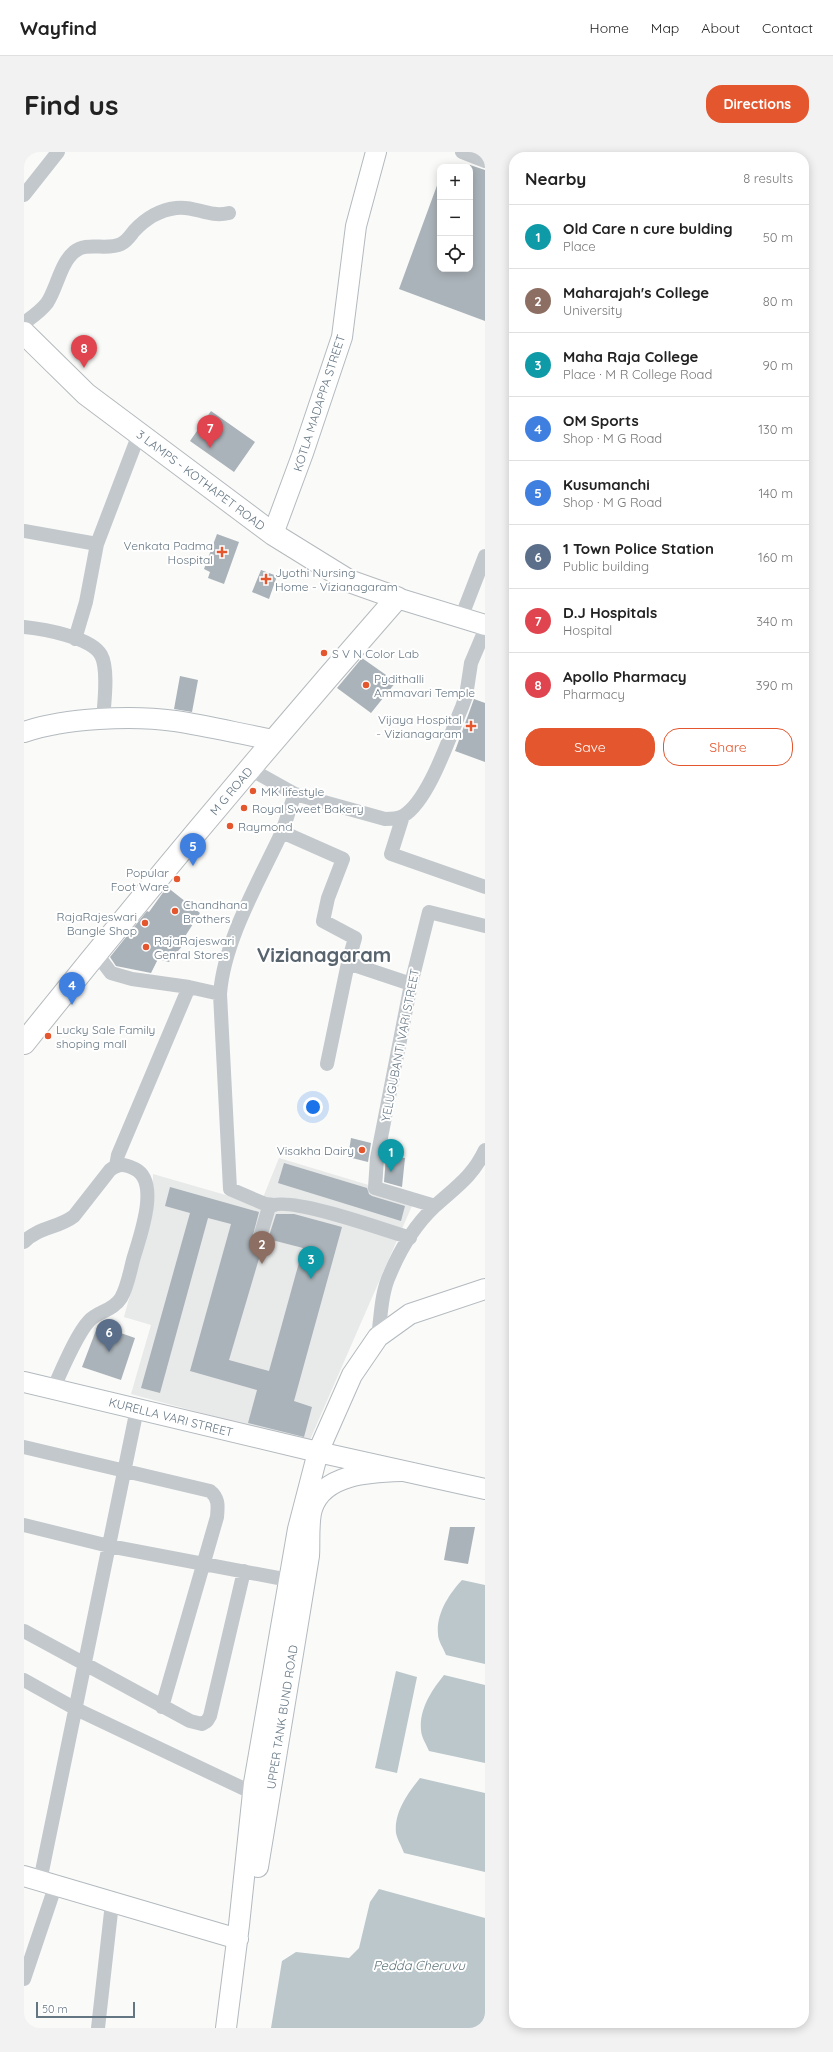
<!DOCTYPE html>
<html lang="en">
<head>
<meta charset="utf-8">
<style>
	:root { --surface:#fff; --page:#f2f2f2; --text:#222; --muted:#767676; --line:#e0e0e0; --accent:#e4572e }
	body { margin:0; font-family:Quicksand,sans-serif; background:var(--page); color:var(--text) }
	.controls { position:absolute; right:12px; top:12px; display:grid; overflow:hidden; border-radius:8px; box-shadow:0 2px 10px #0003 }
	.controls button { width:36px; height:36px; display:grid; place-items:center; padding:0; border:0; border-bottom:1px solid var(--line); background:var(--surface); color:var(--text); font:20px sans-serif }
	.scale { position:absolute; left:12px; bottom:10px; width:99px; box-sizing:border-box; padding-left:4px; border:2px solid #657683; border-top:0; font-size:11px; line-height:14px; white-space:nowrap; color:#657683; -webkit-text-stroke:3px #fff; paint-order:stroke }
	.you { position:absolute; left:289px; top:955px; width:14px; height:14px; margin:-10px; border:3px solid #fff; border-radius:50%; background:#1a73e8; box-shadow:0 0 0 6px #1a73e833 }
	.badge { display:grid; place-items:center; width:26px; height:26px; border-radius:50%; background:var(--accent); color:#fff; font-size:13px; font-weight:700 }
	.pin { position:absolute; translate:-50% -33px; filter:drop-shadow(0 1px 2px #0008) }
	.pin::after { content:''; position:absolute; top:21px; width:14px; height:12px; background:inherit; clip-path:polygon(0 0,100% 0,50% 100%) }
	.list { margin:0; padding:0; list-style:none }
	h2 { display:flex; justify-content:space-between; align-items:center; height:52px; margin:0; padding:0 16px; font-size:17px }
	h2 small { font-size:13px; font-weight:400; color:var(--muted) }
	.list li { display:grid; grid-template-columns:26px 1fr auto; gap:12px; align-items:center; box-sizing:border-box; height:64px; padding:0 16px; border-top:1px solid var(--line) }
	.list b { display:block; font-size:15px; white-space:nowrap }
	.list p { margin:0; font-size:13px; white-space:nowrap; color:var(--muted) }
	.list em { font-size:13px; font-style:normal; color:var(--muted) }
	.actions { display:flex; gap:8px; padding:12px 16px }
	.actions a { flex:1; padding:9px 0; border:1px solid var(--accent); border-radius:16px; text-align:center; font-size:14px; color:var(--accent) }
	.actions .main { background:var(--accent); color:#fff }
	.icon { flex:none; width:22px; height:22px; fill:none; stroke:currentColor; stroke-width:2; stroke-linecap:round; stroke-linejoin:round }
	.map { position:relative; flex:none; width:461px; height:1876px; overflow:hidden; border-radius:16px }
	header { display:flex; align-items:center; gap:24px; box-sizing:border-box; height:56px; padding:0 20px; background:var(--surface); border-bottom:1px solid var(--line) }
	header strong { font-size:19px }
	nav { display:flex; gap:22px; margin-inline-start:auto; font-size:14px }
	.intro { display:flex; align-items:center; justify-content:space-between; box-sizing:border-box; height:96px; padding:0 24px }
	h1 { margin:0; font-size:28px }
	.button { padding:10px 18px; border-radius:16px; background:var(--accent); color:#fff; font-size:14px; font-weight:700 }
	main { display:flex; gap:24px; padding:0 24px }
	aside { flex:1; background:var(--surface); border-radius:16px; box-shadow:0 2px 10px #0003 }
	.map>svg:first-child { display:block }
</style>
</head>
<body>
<header>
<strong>Wayfind</strong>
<nav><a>Home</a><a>Map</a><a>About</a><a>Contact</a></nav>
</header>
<div class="intro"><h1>Find us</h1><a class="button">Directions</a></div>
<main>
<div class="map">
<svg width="461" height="1876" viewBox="0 0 461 1876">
	<rect width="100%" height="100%" fill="#fafaf8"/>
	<path fill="#e8e9e9" d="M255,1006l136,41 -106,243 -178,-48 20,-69 -27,-8 29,-106v-37l107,31z"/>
	<path fill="#bbc7cb" d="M438,1428l23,5v79l-39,-9c-2,-6 -8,-14 -8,-21 -2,-20 11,-40 24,-54z
		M372,1519l21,6 -20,96 -22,-5z
		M420,1523l41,10v78l-56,-12c-3,-7 -8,-15 -8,-21 -2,-21 11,-40 23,-55z
		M396,1626l65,15v79l-81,-19c-2,-6 -7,-14 -8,-20 -2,-21 12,-40 24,-55z
		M355,1737l106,29v110h-214l11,-67 14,-9 53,6 10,-10 11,-46z"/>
	<path fill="#aab3b9" d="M446,13l15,5v151l-86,-32 40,-109 1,89h30z
		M187,259l44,31 -21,30 -44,-31z
		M193,382l22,8 -15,42 -16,-6 2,-6 -6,-3z
		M237,418l16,6 -8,23 -17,-7z
		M338,506l34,24 -25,31 -34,-25z
		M156,524l18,4 -6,32 -18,-3z
		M450,547l11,4v59l-30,-11z
		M143,735l33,26 -16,25 3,2 -18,22 -11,-3 -7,14 -35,-7 -6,-9 37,-46 2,1z
		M327,986l20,5 -3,19 -20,-5z
		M362,1004l19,2 -3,29 -18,-5z
		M260,1011l83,25 2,6 3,2 33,10 -4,15 -123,-38z
		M146,1035l89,25 -7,27 5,6h6l-34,115 40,11 34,-123 -35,-9 8,-25h18l48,13 -48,174 18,6 -8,30 -56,-14 9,-33 -67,-19 41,-147 -23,-6 -48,175 -19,-5 49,-175 -25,-7z
		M74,1173l37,13 -14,42 -39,-13z
		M426,1375h25l-7,37 -24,-4z"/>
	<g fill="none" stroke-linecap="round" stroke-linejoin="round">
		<defs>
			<path id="secondary" d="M249,382l30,-81 39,-116 14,-111 20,-74
				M373,446l88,27
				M0,580c41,-14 108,-17 151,-11 33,5 66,13 99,19
				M0,1230l294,70 167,37
				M234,1715l51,-311c1,-13 -1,-34 3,-47 11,-36 60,-37 91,-38
				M0,1724l214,63
				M202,1876l13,-103 15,-142 44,-254 20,-77 34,-77 26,-38 32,-23 75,-25"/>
			<path id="primary" d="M0,181l62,61 187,140 76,47 48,17c-128,146 -252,294 -373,445"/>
		</defs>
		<use href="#secondary" stroke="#b3babf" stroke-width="22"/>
		<use href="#primary" stroke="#b5babe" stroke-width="24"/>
		<path stroke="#c3c8cc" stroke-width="14" d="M438,0l23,9
			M0,43l34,-43
			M0,171c8,-6 17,-12 23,-20 10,-15 13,-39 27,-51 12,-11 33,-1 47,-8 6,-3 9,-8 13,-13 11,-12 26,-21 42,-23 19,-3 32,10 53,5
			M0,379l73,13
			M437,466l24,-62
			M0,475c19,2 67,10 77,28 8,14 3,49 2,65
			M51,487l11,-37 11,-58 42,-110
			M226,617l45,25 90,25c6,0 12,0 18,-3 26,-15 47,-81 59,-109l4,-11 5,-33 14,-33
			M379,664l-12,38 94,33
			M258,680l61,27 -15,39 -5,23 32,17 -7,25
			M72,801l15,20 21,6 57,8
			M303,912l21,-101 63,21
			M92,1014l2,-11 71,-168 31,7
			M250,1053l-9,-1 -35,-15 -10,-195c4,-53 38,-111 61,-160 5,-12 9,-27 14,-40
			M411,1054l-60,-18 2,-30 34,-174 18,-72 56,14
			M236,1085l9,-30c16,-13 119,24 141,31
			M0,1090c14,-15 35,-14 50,-26l36,-46c9,-7 15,-6 25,-1 26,13 4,70 -2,91 -3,12 -6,28 -12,38 -8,13 -23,13 -32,23 -13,14 -27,49 -36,68
			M354,1185c3,-21 3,-44 12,-63 10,-24 26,-50 45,-68 21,-19 38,-30 50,-56
			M0,1295l186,44c9,7 8,15 7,26l-55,190
			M0,1373l85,21 180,34
			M0,1479l166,90 12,3 5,-3 3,-5 34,-145
			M0,1528l52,29 177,84
			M16,1729l97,-472
			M0,1827l31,-92
			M74,1876l14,-125"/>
		<use href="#secondary" stroke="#fff" stroke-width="20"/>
		<use href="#primary" stroke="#fff" stroke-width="22"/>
	</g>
	<g fill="#e4572e" stroke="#fff" stroke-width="1.5">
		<path d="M196 394h4v4h4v4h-4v4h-4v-4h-4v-4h4z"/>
		<path d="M240 421h4v4h4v4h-4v4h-4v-4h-4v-4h4z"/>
		<circle cx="300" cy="501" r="4"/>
		<circle cx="342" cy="533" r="4"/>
		<path d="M445 568h4v4h4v4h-4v4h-4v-4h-4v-4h4z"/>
		<circle cx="229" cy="639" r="4"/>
		<circle cx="220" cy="656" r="4"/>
		<circle cx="206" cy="674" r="4"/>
		<circle cx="153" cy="727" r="4"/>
		<circle cx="151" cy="759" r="4"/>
		<circle cx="121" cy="771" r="4"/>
		<circle cx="122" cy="795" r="4"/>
		<circle cx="24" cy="884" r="4"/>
		<circle cx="338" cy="998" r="4"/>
	</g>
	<g text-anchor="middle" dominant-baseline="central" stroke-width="4" stroke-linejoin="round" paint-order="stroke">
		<g font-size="12" fill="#657683" stroke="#fff">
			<text transform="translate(295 251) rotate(-72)">KOTLA MADAPPA STREET</text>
			<text transform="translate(177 328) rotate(37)">3 LAMPS - KOTHAPET ROAD</text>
			<text transform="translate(207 639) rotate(-50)">M G ROAD</text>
			<text transform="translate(376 893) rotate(-79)">YELUGUBANTI VARI STREET</text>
			<text transform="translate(147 1265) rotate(14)">KURELLA VARI STREET</text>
			<text transform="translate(258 1565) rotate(-81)">UPPER TANK BUND ROAD</text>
		</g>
		<g font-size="12" fill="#657683" stroke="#fff" text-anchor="start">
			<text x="189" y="393" text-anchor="end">Venkata Padma<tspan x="189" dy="14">Hospital</tspan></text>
			<text x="251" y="420">Jyothi Nursing<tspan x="251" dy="14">Home - Vizianagaram</tspan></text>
			<text x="308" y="501">S V N Color Lab</text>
			<text x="350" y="526">Pydithalli<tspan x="350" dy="14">Ammavari Temple</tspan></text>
			<text x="438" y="567" text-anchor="end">Vijaya Hospital<tspan x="438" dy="14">- Vizianagaram</tspan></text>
			<text x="237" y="639">MK lifestyle</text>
			<text x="228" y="656">Royal Sweet Bakery</text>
			<text x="214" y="674">Raymond</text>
			<text x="145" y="720" text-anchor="end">Popular<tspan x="145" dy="14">Foot Ware</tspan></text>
			<text x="159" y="752">Chandhana<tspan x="159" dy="14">Brothers</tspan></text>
			<text x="113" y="764" text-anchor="end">RajaRajeswari<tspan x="113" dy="14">Bangle Shop</tspan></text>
			<text x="130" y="788">RajaRajeswari<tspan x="130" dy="14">Genral Stores</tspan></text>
			<text x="32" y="877">Lucky Sale Family<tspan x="32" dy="14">shoping mall</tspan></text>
			<text x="330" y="998" text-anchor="end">Visakha Dairy</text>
		</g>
		<g font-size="13" font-style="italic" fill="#60757c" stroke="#fff">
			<text x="395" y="1813">Pedda Cheruvu</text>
		</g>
		<g font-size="20" font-weight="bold" fill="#57646e" stroke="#fff">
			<text x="300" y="802">Vizianagaram</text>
		</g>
	</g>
</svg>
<div class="controls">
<button>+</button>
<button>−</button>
<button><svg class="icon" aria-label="locate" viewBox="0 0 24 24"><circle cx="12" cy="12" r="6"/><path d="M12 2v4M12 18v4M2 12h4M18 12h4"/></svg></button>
</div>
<div class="scale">50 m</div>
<div class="you"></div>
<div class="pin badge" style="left:367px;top:1020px;background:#0f9aa8">1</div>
<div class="pin badge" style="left:238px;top:1112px;background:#8d6e63">2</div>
<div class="pin badge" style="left:287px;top:1127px;background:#0f9aa8">3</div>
<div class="pin badge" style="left:48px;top:853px;background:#3f7fe0">4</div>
<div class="pin badge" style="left:169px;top:714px;background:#3f7fe0">5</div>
<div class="pin badge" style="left:85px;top:1200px;background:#5c6f8a">6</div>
<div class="pin badge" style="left:186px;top:296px;background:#e0444e">7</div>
<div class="pin badge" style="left:60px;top:216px;background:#e0444e">8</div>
</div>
<aside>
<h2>Nearby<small>8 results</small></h2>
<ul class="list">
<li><span class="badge" style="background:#0f9aa8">1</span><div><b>Old Care n cure bulding</b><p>Place</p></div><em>50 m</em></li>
<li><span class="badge" style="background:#8d6e63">2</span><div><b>Maharajah's College</b><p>University</p></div><em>80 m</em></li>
<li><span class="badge" style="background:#0f9aa8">3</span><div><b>Maha Raja College</b><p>Place · M R College Road</p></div><em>90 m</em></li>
<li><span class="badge" style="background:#3f7fe0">4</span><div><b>OM Sports</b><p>Shop · M G Road</p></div><em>130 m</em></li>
<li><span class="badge" style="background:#3f7fe0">5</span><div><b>Kusumanchi</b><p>Shop · M G Road</p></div><em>140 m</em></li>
<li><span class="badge" style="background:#5c6f8a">6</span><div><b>1 Town Police Station</b><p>Public building</p></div><em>160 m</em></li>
<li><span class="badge" style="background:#e0444e">7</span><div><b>D.J Hospitals</b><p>Hospital</p></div><em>340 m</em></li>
<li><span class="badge" style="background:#e0444e">8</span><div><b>Apollo Pharmacy</b><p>Pharmacy</p></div><em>390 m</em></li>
</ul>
<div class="actions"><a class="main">Save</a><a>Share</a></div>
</aside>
</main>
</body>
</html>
